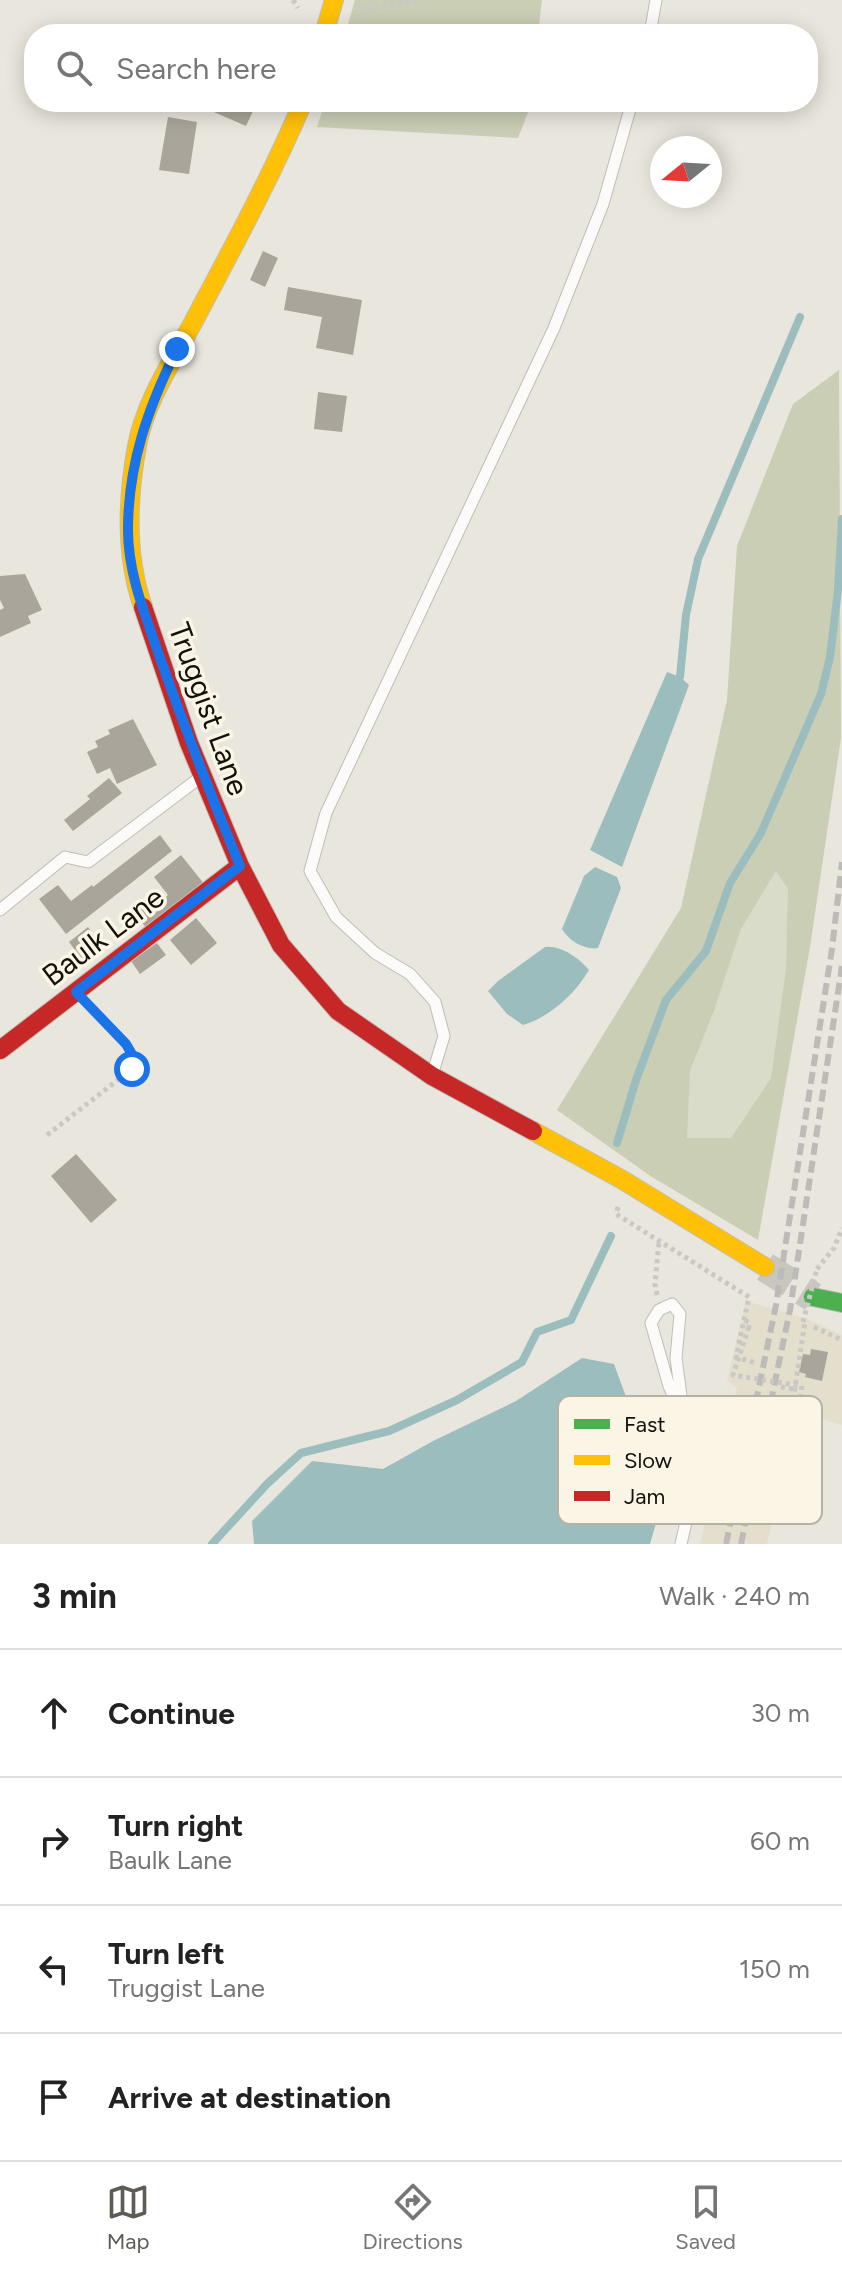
<!DOCTYPE html>
<html lang="en">
<head>
<meta charset="utf-8">
<style>
	:root { --surface:#fff; --page:#f2f2f2; --text:#222; --muted:#767676; --line:#e0e0e0; --accent:#5e5c55 }
	body { margin:0; font-family:Figtree,sans-serif; background:var(--page); color:var(--text) }
	.compass { position:absolute; left:650px; top:136px; width:72px; height:72px; border-radius:50%; background:var(--surface); box-shadow:0 4px 20px #0003; rotate:252deg }
	.stop { position:absolute; width:24px; height:24px; margin:-18px; border:6px solid #1a73e8; border-radius:50%; background:#fff }
	.stop.end { background:#1a73e8; border-color:#fff; box-shadow:0 2px 8px #0008 }
	.list { margin:0; padding:0; list-style:none }
	h2 { display:flex; justify-content:space-between; align-items:center; height:104px; margin:0; padding:0 32px; font-size:34px }
	h2 small { font-size:26px; font-weight:400; color:var(--muted) }
	.list li { display:grid; grid-template-columns:52px 1fr auto; gap:24px; align-items:center; box-sizing:border-box; height:128px; padding:0 32px; border-top:2px solid var(--line) }
	.list b { display:block; font-size:30px; white-space:nowrap }
	.list p { margin:0; font-size:26px; white-space:nowrap; color:var(--muted) }
	.list em { font-size:26px; font-style:normal; color:var(--muted) }
	.icon { flex:none; width:44px; height:44px; fill:none; stroke:currentColor; stroke-width:2; stroke-linecap:round; stroke-linejoin:round }
	.map { position:relative; flex:none; width:842px; height:1544px; overflow:hidden }
	.search { position:absolute; background:var(--surface); box-shadow:0 4px 20px #0003; left:24px; right:24px; top:24px; height:88px; display:flex; align-items:center; gap:20px; box-sizing:border-box; padding:0 28px; border-radius:32px; color:var(--muted); font-size:30px }
	.sheet { height:616px; background:var(--surface) }
	nav { display:flex; justify-content:space-around; align-items:center; box-sizing:border-box; height:112px; border-top:2px solid var(--line); background:var(--surface); font-size:22px; color:var(--muted) }
	nav a { display:grid; justify-items:center; gap:4px }
	nav .on { color:var(--accent) }
	.map>svg:first-child { display:block }
</style>
</head>
<body>
<div class="map">
<svg width="842" height="1544" viewBox="0 0 842 1544">
	<rect width="100%" height="100%" fill="#e9e6dd"/>
	<path fill="#e4decd" d="M746,1301l62,18 34,16v90l-45,-13 -30,132h-67l37,-156 -10,-7z"/>
	<path fill="#d8dcc8" d="M776,871l13,18 -3,79 -15,110 -40,60h-45l4,-67 24,-60 27,-82z"/>
	<path fill="#caceb5" fill-rule="evenodd" d="M355,0h187l-4,34h-193z
		M325,102h207l-14,36 -201,-11z
		M839,370l2,368 -31,209 -52,293 -106,-63 -95,-67 124,-202 46,-208 10,-154 56,-142zM776,871l12,18 -2,79 -15,110 -40,60h-44l3,-67 24,-60 27,-82z"/>
	<path fill="#9cbdbe" d="M667,672l13,5 9,8 -67,182 -32,-17z
		M595,867l22,10 4,11 -23,60c-14,2 -29,-7 -36,-19l22,-53z
		M545,947c16,-2 34,11 44,23 -14,24 -39,47 -66,55l-16,-11 -19,-23 10,-10z
		M582,1358l32,6 15,41 -24,55 41,6 13,47 -9,31h-396l-2,-23 60,-60 71,8 50,-28 83,-40z"/>
	<g fill="none" stroke-linecap="round" stroke-linejoin="round">
		<path stroke="#9cbdbe" stroke-width="8" d="M680,677l6,-62 12,-56 102,-242
			M617,1143l19,-63 30,-80 40,-49 24,-68 31,-50 60,-139 9,-37 8,-67 4,-71
			M212,1544l55,-60 34,-31 88,-22 68,-31 65,-38 15,-30 34,-12 40,-84"/>
	</g>
	<path fill="#a9a59a" d="M210,102h27l17,7 -8,17 -39,-17z
		M168,117l29,5 -8,52 -30,-4z
		M263,251l15,7 -13,29 -15,-7z
		M288,287l74,13 -9,55 -37,-7 6,-31 -38,-7z
		M318,392l29,4 -5,36 -28,-3z
		M25,574l17,36 -14,6 3,7 -31,14v-27l4,-2 -4,-8v-24z
		M133,719l24,46 -40,19 -7,-16 -13,6 -10,-22 11,-5 -3,-6 15,-7 -2,-4z
		M109,778l13,15 -49,38 -9,-11 26,-21 -3,-3z
		M160,835l12,16 -106,83 -27,-35 19,-14 13,16 21,-16 1,2z
		M181,855l24,30 -57,45 -13,-16 17,-14 4,5 12,-10 -14,-18z
		M196,918l21,25 -26,22 -21,-25z
		M88,927l14,19 -19,15 -14,-19z
		M157,943l9,12 -26,19 -9,-13z
		M76,1154l41,46 -26,23 -40,-47z
		M811,1349l17,3 -6,29 -17,-4 1,-3 -7,-2 4,-18 7,1z"/>
	<g fill="none" stroke-linecap="round" stroke-linejoin="round">
		<path stroke="#c9c6be" stroke-width="30" stroke-dasharray="30 15" stroke-linecap="butt" d="M765,1267l48,30"/>
		<defs>
			<path id="lane" d="M650,34l6,-34
				M0,910l65,-53 23,5 114,-86
				M433,1072l11,-36 -9,-34 -25,-28 -35,-21 -39,-36 -26,-46 16,-58 228,-485 49,-124 29,-102
				M681,1544l5,-22 5,-51 -15,-113 4,-44 -8,-10 -13,6 -8,13 18,63 17,38"/>
			<path id="fast" d="M813,1297l29,6"/>
			<path id="slow" d="M324,34l10,-34
				M143,607c-18,-52 -16,-107 -6,-161 8,-45 37,-87 58,-127 38,-72 76,-142 108,-217
				M533,1131l88,48 144,88"/>
			<path id="jam" d="M143,607l46,136 51,123 41,79 57,66 94,65 101,55
				M0,1050l240,-184"/>
		</defs>
		<use href="#lane" stroke="#c0bdb6" stroke-width="13"/>
		<use href="#fast" stroke="#c0bdb6" stroke-width="20"/>
		<use href="#slow" stroke="#c0bdb6" stroke-width="20"/>
		<use href="#jam" stroke="#c0bdb6" stroke-width="20"/>
		<path stroke="#cac8c5" stroke-width="5" stroke-dasharray="4 4" stroke-linecap="butt" d="M293,0l5,8
			M359,6l8,3 50,-9
			M47,1135l85,-66c3,-26 -22,-43 -39,-60
			M618,1207l-2,7 133,83 -13,60 20,6
			M817,1269l17,-21 8,-20
			M657,1295l-2,-11 4,-43
			M745,1320l5,3 -1,4
			M814,1327l28,13
			M802,1386l-2,16 -7,-2 12,-78
			M781,1387l12,2"/>
		<use href="#lane" stroke="#fcfbfa" stroke-width="11"/>
		<use href="#fast" stroke="#4caf50" stroke-width="18"/>
		<use href="#slow" stroke="#ffc107" stroke-width="18"/>
		<use href="#jam" stroke="#c62828" stroke-width="18"/>
		<path stroke="#bcbbb8" stroke-width="6" stroke-dasharray="12 6" stroke-linecap="butt" d="M726,1544l50,-239 56,-356 10,-87
			M741,1544l49,-234 52,-344"/>
		<path stroke="#cac8c5" stroke-width="5" stroke-dasharray="4 4" stroke-linecap="butt" d="M803,1322l14,-53
			M749,1327l-16,48 69,11"/>
	</g>
	<g fill="none" stroke-linecap="round" stroke-linejoin="round">
		<path stroke="#1a73e8" stroke-width="10" d="M132,1069l1,-13 -7,-12 -50,-52 164,-126c-29,-70 -56,-140 -81,-211 -14,-41 -31,-81 -31,-125 0,-66 20,-122 49,-181"/>
	</g>
	<g text-anchor="middle" dominant-baseline="central" stroke-width="7" stroke-linejoin="round" paint-order="stroke">
		<g font-size="30" fill="#13110c" stroke="#fbf5e5">
			<text transform="translate(209 709) rotate(70)">Truggist Lane</text>
			<text transform="translate(103 936) rotate(-37)">Baulk Lane</text>
		</g>
	</g>
	<rect x="558" y="1396" width="264" height="128" rx="12" fill="#fbf5e5" stroke="#b5b1a4" stroke-width="2"/>
	<rect x="574" y="1419" width="36" height="10" fill="#4caf50"/>
	<rect x="574" y="1455" width="36" height="10" fill="#ffc107"/>
	<rect x="574" y="1491" width="36" height="10" fill="#c62828"/>
	<g font-size="22" fill="#13110c">
		<text x="624" y="1432">Fast</text>
		<text x="624" y="1468">Slow</text>
		<text x="624" y="1504">Jam</text>
	</g>
</svg>
<svg class="compass" viewBox="-18 -18 36 36"><path d="M0-13l5 13h-10z" fill="#e53935"/><path d="M0 13l5-13h-10z" fill="#767676"/></svg>
<div class="stop" style="left:132px;top:1069px"></div>
<div class="stop end" style="left:177px;top:349px"></div>
<div class="search"><svg class="icon" aria-label="search" viewBox="0 0 24 24"><circle cx="10" cy="10" r="6"/><path d="M15 15l6 6"/></svg>Search here</div>
</div>
<section class="sheet">
<h2>3 min<small>Walk · 240 m</small></h2>
<ul class="list">
<li><svg class="icon" aria-label="ahead" viewBox="0 0 24 24"><path d="M12 20V5M6 11l6-6 6 6"/></svg><div><b>Continue</b></div><em>30 m</em></li>
<li><svg class="icon" aria-label="right" viewBox="0 0 24 24"><path d="M7 20v-9h11M14 6l5 5-5 5"/></svg><div><b>Turn right</b><p>Baulk Lane</p></div><em>60 m</em></li>
<li><svg class="icon" aria-label="left" viewBox="0 0 24 24"><path d="M17 20v-9H6M10 6l-5 5 5 5"/></svg><div><b>Turn left</b><p>Truggist Lane</p></div><em>150 m</em></li>
<li><svg class="icon" aria-label="arrive" viewBox="0 0 24 24"><path d="M6 21V4h12l-3 4 3 4H6"/></svg><div><b>Arrive at destination</b></div></li>
</ul>
</section>
<nav>
<a class="on"><svg class="icon" aria-label="map" viewBox="0 0 24 24"><path d="M3 6l6-2 6 2 6-2v14l-6 2-6-2-6 2zM9 4v14M15 6v14"/></svg>Map</a>
<a><svg class="icon" aria-label="directions" viewBox="0 0 24 24"><path d="M12 3l9 9-9 9-9-9zM9 14v-3h6M13 9l2 2-2 2"/></svg>Directions</a>
<a><svg class="icon" aria-label="saved" viewBox="0 0 24 24"><path d="M7 4h10v16l-5-4-5 4z"/></svg>Saved</a>
</nav>
</body>
</html>
